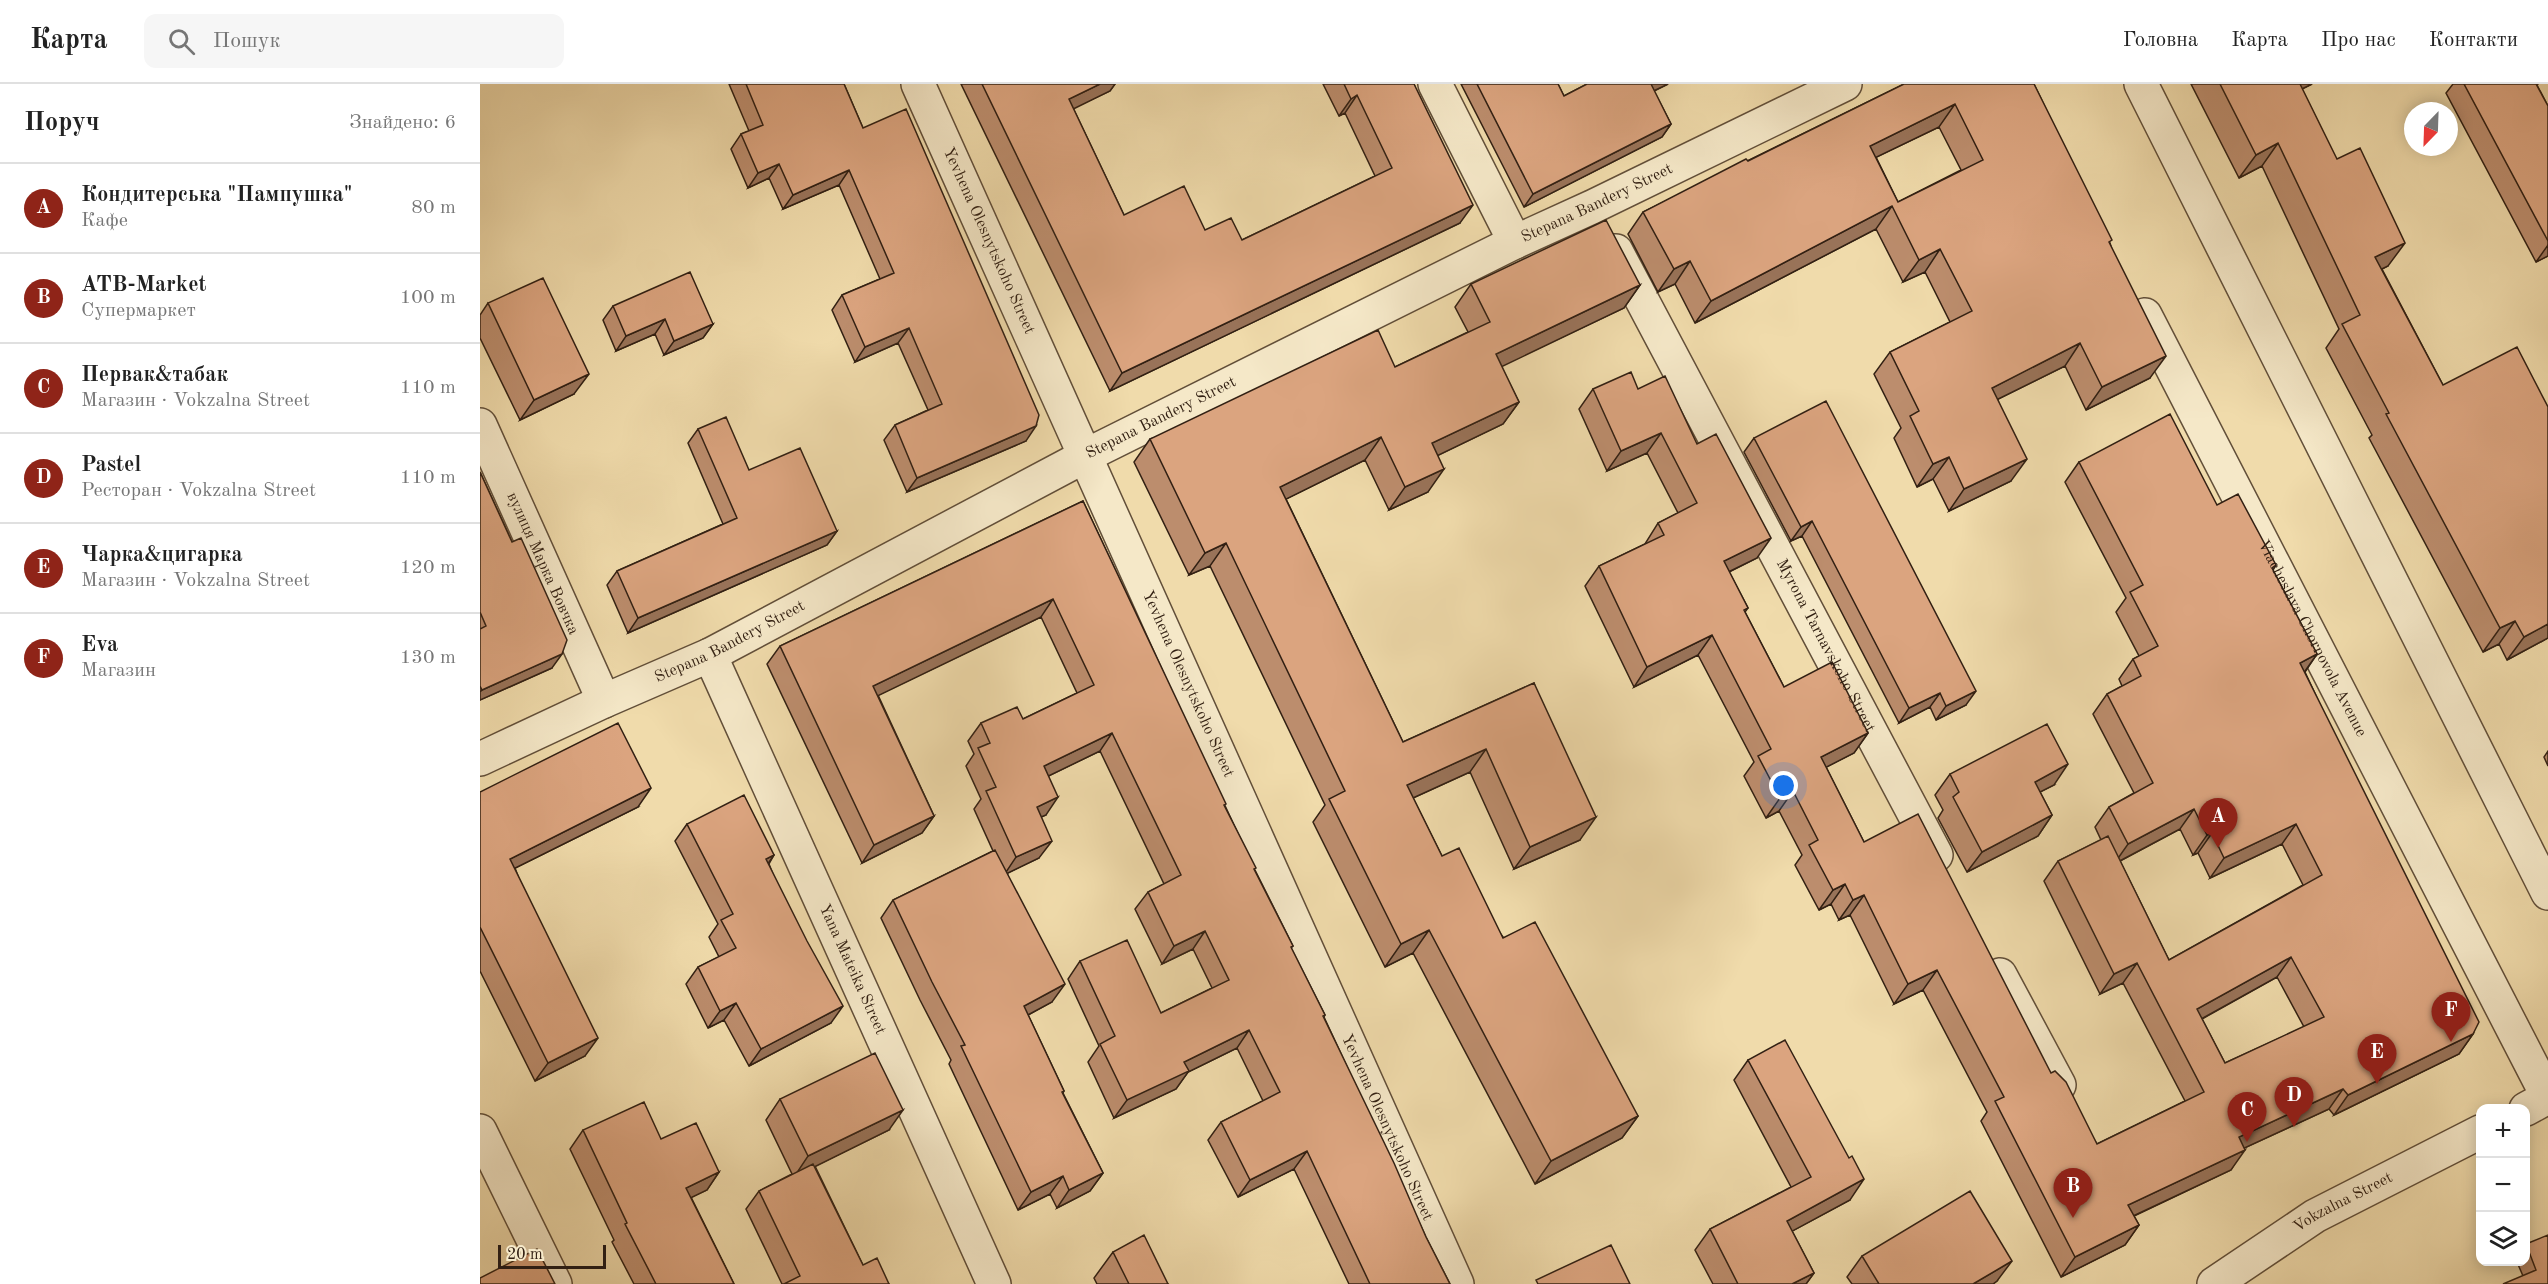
<!DOCTYPE html>
<html lang="uk">
<head>
<meta charset="utf-8">
<style>
	:root { --surface:#fff; --page:#f6f6f6; --text:#222; --muted:#767676; --line:#e0e0e0; --accent:#8f2418 }
	body { margin:0; font-family:"Old Standard TT",serif; background:var(--page); color:var(--text) }
	.controls { position:absolute; right:18px; bottom:18px; display:grid; overflow:hidden; border-radius:12px; box-shadow:0 3px 15px #0003 }
	.controls button { width:54px; height:54px; display:grid; place-items:center; padding:0; border:0; border-bottom:2px solid var(--line); background:var(--surface); color:var(--text); font:30px sans-serif }
	.compass { position:absolute; left:1924px; top:18px; width:54px; height:54px; border-radius:50%; background:var(--surface); box-shadow:0 3px 15px #0003; rotate:203deg }
	.scale { position:absolute; left:18px; bottom:15px; width:108px; box-sizing:border-box; padding-left:6px; border:3px solid #322013; border-top:0; font-size:16px; line-height:21px; white-space:nowrap; color:#322013; -webkit-text-stroke:4px #f5e8c8; paint-order:stroke }
	.you { position:absolute; left:1304px; top:702px; width:21px; height:21px; margin:-15px; border:4px solid #fff; border-radius:50%; background:#1a73e8; box-shadow:0 0 0 9px #1a73e833 }
	.badge { display:grid; place-items:center; width:39px; height:39px; border-radius:50%; background:var(--accent); color:#fff; font-size:20px; font-weight:700 }
	.pin { position:absolute; translate:-50% -50px; filter:drop-shadow(0 2px 3px #0008) }
	.pin::after { content:''; position:absolute; top:32px; width:21px; height:18px; background:inherit; clip-path:polygon(0 0,100% 0,50% 100%) }
	.list { margin:0; padding:0; list-style:none }
	h2 { display:flex; justify-content:space-between; align-items:center; height:78px; margin:0; padding:0 24px; font-size:26px }
	h2 small { font-size:20px; font-weight:400; color:var(--muted) }
	.list li { display:grid; grid-template-columns:39px 1fr auto; gap:18px; align-items:center; box-sizing:border-box; height:90px; padding:0 24px; border-top:2px solid var(--line) }
	.list b { display:block; font-size:22px; white-space:nowrap }
	.list p { margin:0; font-size:20px; white-space:nowrap; color:var(--muted) }
	.list em { font-size:20px; font-style:normal; color:var(--muted) }
	.icon { flex:none; width:33px; height:33px; fill:none; stroke:currentColor; stroke-width:2; stroke-linecap:round; stroke-linejoin:round }
	.map { position:relative; flex:none; width:2068px; height:1200px; overflow:hidden }
	header { display:flex; align-items:center; gap:36px; box-sizing:border-box; height:84px; padding:0 30px; background:var(--surface); border-bottom:2px solid var(--line) }
	header strong { font-size:28px }
	nav { display:flex; gap:33px; margin-inline-start:auto; font-size:21px }
	.search { width:420px; height:54px; background:var(--page); display:flex; align-items:center; gap:15px; box-sizing:border-box; padding:0 21px; border-radius:12px; color:var(--muted); font-size:22px }
	main { display:flex }
	aside { flex:1; background:var(--surface) }
	.map>svg:first-child { display:block }
</style>
</head>
<body>
<header>
<strong>Карта</strong>
<div class="search"><svg class="icon" aria-label="search" viewBox="0 0 24 24"><circle cx="10" cy="10" r="6"/><path d="M15 15l6 6"/></svg>Пошук</div>
<nav><a>Головна</a><a>Карта</a><a>Про нас</a><a>Контакти</a></nav>
</header>
<main>
<aside>
<h2>Поруч<small>Знайдено: 6</small></h2>
<ul class="list">
<li><span class="badge">A</span><div><b>Кондитерська &quot;Пампушка&quot;</b><p>Кафе</p></div><em>80 m</em></li>
<li><span class="badge">B</span><div><b>ATB-Market</b><p>Супермаркет</p></div><em>100 m</em></li>
<li><span class="badge">C</span><div><b>Первак&amp;табак</b><p>Магазин · Vokzalna Street</p></div><em>110 m</em></li>
<li><span class="badge">D</span><div><b>Pastel</b><p>Ресторан · Vokzalna Street</p></div><em>110 m</em></li>
<li><span class="badge">E</span><div><b>Чарка&amp;цигарка</b><p>Магазин · Vokzalna Street</p></div><em>120 m</em></li>
<li><span class="badge">F</span><div><b>Eva</b><p>Магазин</p></div><em>130 m</em></li>
</ul>
</aside>
<div class="map">
<svg width="2068" height="1200" viewBox="0 0 2068 1200">
	<rect width="100%" height="100%" fill="#f0dbab"/>
	<filter id="stains"><feTurbulence type="fractalNoise" baseFrequency=".00333" numOctaves="4"/><feColorMatrix values="0 0 0 0 .2 0 0 0 0 .09 0 0 0 0 .02 0 0 0 .5 -.17"/></filter>
	<radialGradient id="worn" r=".72"><stop offset=".6" stop-color="#630" stop-opacity="0"/><stop offset="1" stop-color="#630" stop-opacity=".3"/></radialGradient>
	<g fill="none" stroke-linecap="round" stroke-linejoin="round">
		<defs>
			<g id="minor">
				<path d="M955,0l80,158"/>
				<path d="M1661,0l407,809"/>
				<path id="s1" d="M1136,167l320,604"/>
				<path id="s2" d="M1665,231l403,782"/>
				<path id="s3" d="M0,341l124,276"/>
				<path id="s4" d="M230,571l284,629"/>
				<path id="s5" d="M0,675l124,-58 106,-46 377,-200 428,-213 77,-35 253,-123"/>
				<path d="M1520,891l59,110"/>
				<path d="M0,1047l75,153"/>
			</g>
			<g id="tertiary">
				<path id="s6" d="M438,0l539,1200"/>
				<path d="M2046,1025l22,-12"/>
				<path id="s7" d="M1734,1200l101,-68 165,-84"/>
			</g>
		</defs>
		<use href="#minor" stroke="#624f39" stroke-width="36"/>
		<use href="#tertiary" stroke="#624f39" stroke-width="36"/>
		<use href="#minor" stroke="#f5e8c8" stroke-width="33"/>
		<use href="#tertiary" stroke="#f5e8c8" stroke-width="33"/>
	</g>
	<path fill="#bc8d6d" stroke="#322013" stroke-width="1.5" fill-rule="evenodd" d="M249,0h115l19,44 163,313 -119,51 -23,-52 11,-15 33,-15 -30,-67 -43,19 -23,-52 10,-15 38,-16 -41,-94 -56,24 -14,-31 -21,10 -17,-39 10,-15 8,-3z
		M481,0h154l-5,7 -37,17 51,107 81,15 37,10 133,-64 -30,-63 -6,3 -16,-32h91l46,139 -350,168z
		M981,0h97l6,12 23,-12h81l-14,7 17,33 -9,13 -138,70z
		M1424,0h130l76,159 40,135 -64,32 -21,-44 -67,33 13,82 -62,30 -16,-32 -16,8 -23,-49 7,-10 -27,-54 16,-22 60,-30 -25,-50 -22,10 -27,-53 -181,94 -20,-39 -17,8 -30,-58 15,-22zM1459,43l22,43 -63,32 -22,-45z
		M1711,0h121l-10,5 86,177 -6,3 61,116 105,22v231l-41,22 -8,-16 -16,8 -114,-214 3,-3 -46,-87 13,-19 -77,-163 -23,12z
		M1973,0h85l-1,1 11,21v150l-12,6 -90,-169z
		M991,200l169,1 -16,23 -123,58 18,36 -16,22 -65,31 -10,37 -39,18 -24,-50 -79,39 117,243 131,-59 46,157 -66,29 -44,-97 -57,26 29,58 196,260 -16,22 -87,46 -122,-231 -28,14 -72,-145 12,-17 -115,-239 -21,9 -55,-113 16,-23 245,-72 73,-35 -13,-25z
		M8,219l86,91 -54,26 -40,-82v-23z
		M133,222l100,18 -10,14 -39,17 -9,-21 -39,17 -13,-31z
		M1113,305h45l59,55 60,114 -28,14 19,36 -3,4 39,75 84,46 -14,20 -28,14 38,75 187,231 46,71 88,-43 -62,-118 -23,11 -56,-113 14,-20 43,-21 -6,-13 14,-20 25,-14 -41,-79 14,-20 15,-8 -3,-7 14,-20 6,-3 -23,-44 10,-14 -61,-116 14,-20 138,43 59,60 -3,5 44,84 -12,18 168,362 -14,20 -125,61 -5,-6 -85,39 -13,22 -97,46 5,9 -14,20 -64,32 -80,-156 6,-9 -64,-122 -29,14 -44,-89 -11,5 -8,-16 -12,6 -24,-45 7,-10 -23,-44 -13,7 -22,-42 10,-14 -56,-107 -64,32 -49,-101 14,-20 46,-22 13,-21 20,-10 -31,-60 -40,18 -28,-62zM1700,745l13,26 5,-2 12,25 72,-34 21,41 -134,75 -49,-99zM1797,893l27,50 -79,36 -23,-44z
		M218,345l51,41 88,61 -10,14 -199,88 -21,-48 10,-14 106,-47 -35,-81z
		M1274,354l212,267 -30,15 -6,-13 -31,16 -97,-187 -11,5 -47,-89z
		M0,388l32,70 40,126 -72,32z
		M603,417l172,369 38,76 -2,2 34,67 -1,2 102,220 24,47h-101l-55,-115 -56,28 -30,-57 13,-18 42,-21 -26,-53 -49,24 -12,17 -62,29 -26,-56 11,-16 -31,-67 12,-18 81,52 51,-25 -19,-39 -31,15 -27,-55 13,-17 16,-8 -64,-133 -52,25 -2,39 -5,2 -2,41 -32,15 45,129 -24,13 36,76 -1,2 40,80 -13,18 -33,17 -7,-14 -32,16 -69,-146 2,-4 -31,-60 -39,-82 12,-18 100,-49 -19,-42 7,-10 -15,-33 8,-12 -6,-13 13,-18 42,-4 54,-26 -36,-76 -163,78 56,121 -12,17 -60,30 -95,-199 13,-18z
		M2068,667v15l-4,-9z
		M1470,690l104,11 -14,7 12,23 -14,21 -71,36 -29,-54 5,-8 -8,-15z
		M0,708l158,15 -123,61 70,188 -50,25 -55,-110z
		M207,740l87,31 -5,9 62,159 -82,43 -25,-46 -16,8 -22,-44 12,-17 21,-10 -10,-20 9,-13 -43,-83z
		M1268,976l102,140 -58,31 22,42 -8,11h-93l-18,-34 15,-21 81,-42 -57,-107z
		M300,1015l109,31 -74,36 48,99 26,19h-107l-36,-75 13,-18 33,-17 -26,-54z
		M103,1046l78,9 58,33 -12,18 -16,7 43,87h-100l-22,-42 2,-2 -44,-91z
		M2046,1160l22,40 -25,-8 -6,-14h9z
		M633,1168l55,32h-71l-3,-6z
		M1382,1172l135,25 -4,3h-141l-5,-7z"/>
	<path fill="#997359" stroke="#322013" stroke-width="1.5" d="M620,0h15l-5,7 -53,26 12,-18z
		M1171,0h17l-27,13z
		M1811,0h21l-33,16z
		M877,11l-12,18 -6,3 12,-17z
		M1475,20l-16,23 -85,41 16,-22z
		M1191,40l-9,13 -138,70 9,-13z
		M1798,59l-16,23 -23,12 17,-23z
		M299,80l-10,14 -21,10 10,-15z
		M369,86l-10,15 -56,24 10,-14z
		M993,121l-13,18 -350,168 12,-18z
		M1412,122l-16,23 -181,94 16,-22z
		M1925,159l-17,23 -29,14 16,-23z
		M2068,161v11l-12,6z
		M1460,165l-15,23 -22,10 16,-22z
		M1210,177l-15,23 -17,8 16,-23z
		M1160,201l-16,23 -144,69 16,-23z
		M185,235l-10,15 -39,17 10,-15z
		M233,240l-10,14 -39,17 10,-14z
		M429,244l-11,15 -43,19 10,-15z
		M1600,259l-15,23 -89,44 16,-22z
		M1686,272l-16,22 -64,32 16,-23z
		M109,290l-15,20 -54,26 14,-20z
		M1039,318l-16,22 -87,42 16,-23z
		M556,342l-10,15 -119,51 10,-14z
		M1181,349l-14,20 -40,18 14,-20z
		M901,353l-16,23 -101,50 16,-23z
		M1469,373l-16,22 -16,8 16,-23z
		M1547,375l-16,22 -62,30 15,-22z
		M964,385l-16,23 -39,18 16,-23z
		M1332,437l-10,15 -11,5 10,-14z
		M357,447l-10,14 -199,88 10,-15z
		M1291,454l-14,20 -47,23 14,-20z
		M746,459l-16,23 -21,9 16,-22z
		M573,515l-12,18 -180,87 12,-18z
		M2035,537l-16,23 -16,8 17,-24z
		M2068,540v14l-41,22 17,-23z
		M1232,551l-14,20 -64,32 13,-20z
		M82,570l-10,14 -72,32v-8l2,-2z
		M1837,570l-14,20 -3,-11z
		M1496,607l-10,14 -30,15 10,-14z
		M1460,609l-10,14 -31,16 10,-15z
		M632,649l-12,18 -68,33 12,-18z
		M1388,649l-14,20 -47,24 14,-20z
		M1006,665l-16,23 -79,36 16,-23z
		M1588,680l-14,21 -34,17 15,-20z
		M171,704l-13,19 -141,70 13,-18z
		M1313,707l-14,20 -13,7 14,-20z
		M578,713l-12,18 -22,9 13,-17z
		M1714,725l-14,20 -66,35 14,-20z
		M1572,731l-14,21 -71,36 15,-20z
		M454,732l-12,17 -60,30 12,-18z
		M1116,733l-16,23 -66,29 16,-22z
		M1816,740l-14,20 -72,34 14,-20z
		M1732,749l-14,20 -5,2 14,-20z
		M572,757l-13,17 -35,17 12,-18z
		M294,771l-12,17 4,-13z
		M1365,800l-14,20 -12,6 14,-20z
		M1384,811l-14,20 -11,5 14,-20z
		M949,846l-16,23 -28,14 16,-23z
		M725,847l-12,18 -31,15 12,-18z
		M1811,873l-14,20 -94,52 14,-20z
		M1657,879l-14,20 -23,11 14,-20z
		M1457,886l-14,20 -29,14 14,-20z
		M585,900l-13,18 -41,22 13,-18z
		M256,919l-12,17 -16,8 12,-17z
		M363,922l-12,17 -82,43 12,-17z
		M769,946l-12,18 -49,24 -12,17 -62,29 13,-18 57,-38z
		M1993,950l-14,20 -125,61 14,-20z
		M118,954l-13,18 -50,25 13,-18z
		M1863,1005l-14,20 -104,48 14,-20z
		M423,1026l-14,20 -95,47 14,-21z
		M1158,1032l-16,22 -87,46 16,-23z
		M1765,1066l-14,20 -117,55 14,-20z
		M827,1067l-13,18 -56,28 12,-17z
		M239,1088l-12,18 -33,16 12,-18z
		M623,1089l-13,18 -33,17 12,-18z
		M583,1092l-13,18 -32,16 13,-18z
		M1384,1095l-14,21 -78,42 15,-21z
		M1659,1141l-14,20 -64,32 14,-20z
		M1532,1177l-15,20 -4,3h-20z
		M1334,1189l-8,11h-14z"/>
	<path fill="#dba47f" stroke="#322013" stroke-width="1.5" fill-rule="evenodd" d="M266,0h98l19,44 43,-19 133,306 -3,11 -119,52 -22,-53 47,-21 -33,-76 -44,19 -23,-52 52,-22 -45,-103 -56,25 -14,-31 -21,9 -17,-39 22,-9z
		M502,0h118l-31,15 55,116 60,-29 21,44 26,-12 11,22 150,-72 -35,-73 -6,4 -7,-15h70l59,121 -351,168z
		M997,0h81l6,12 23,-12h64l20,40 -138,70z
		M1424,0h130l78,156 -3,2 57,114 -64,31 -22,-44 -88,45 35,71 -63,30 -15,-32 -16,7 -23,-48 9,-5 -29,-59 82,-41 -32,-62 -21,11 -27,-54 -181,95 -21,-40 -16,8 -31,-57 103,-53 2,2zM1475,20l28,56 -85,42 -28,-56z
		M1740,0h80l37,75 23,-11 45,95 -30,14 68,128 74,-38 31,60v217l-24,13 -9,-16 -15,7 -114,-214 3,-1 -47,-89 18,-9 -82,-172 -22,12z
		M1984,0h72l12,22v135z
		M1126,136l34,65 -144,69 23,48 -87,41 12,26 -39,18 -24,-50 -101,50 123,255 131,-59 62,134 -66,30 -44,-98 -79,36 35,71 17,-8 44,90 32,-16 103,194 -87,45 -122,-231 -28,14 -72,-145 16,-8 -119,-248 -21,10 -55,-114 228,-109 17,37 95,-45 -19,-38z
		M210,188l23,52 -39,17 -9,-22 -39,17 -13,-30z
		M63,194l46,96 -55,26 -46,-97z
		M1151,288l7,17 27,-13 32,68 19,-10 55,104 -47,23 24,47 -4,2 40,77 48,-25 36,71 -47,24 43,85 54,-28 133,259 4,-2 11,11 31,62 107,-52 -67,-129 -23,11 -56,-113 50,-25 61,124 153,-85 -26,-51 -72,34 -12,-25 -5,2 -13,-26 -66,35 -19,-37 44,-24 -46,-89 34,-18 -8,-17 25,-13 -28,-54 13,-7 -64,-123 91,-48 47,91 21,-11 38,71 -4,3 45,86 -17,9 179,359 -6,12 -125,61 -5,-6 -104,48 6,13 -117,55 11,20 -64,32 -80,-156 9,-4 -67,-127 -29,14 -44,-89 -11,5 -8,-16 -12,6 -24,-45 9,-5 -25,-49 -13,7 -22,-42 13,-7 -59,-114 -65,32 -48,-101 65,-31 -6,-12 39,-20 -36,-70 -40,18 -28,-62zM1811,873l33,60 -99,46 -28,-54z
		M1346,317l150,290 -30,15 -6,-13 -31,15 -97,-187 -11,6 -47,-89z
		M246,333l23,53 51,-22 37,83 -199,87 -21,-47 120,-53 -39,-89z
		M0,388l32,70 9,-4 46,102 -5,14 -80,36 -2,-4v-57l6,-3 -6,-14z
		M603,417l143,303 -2,1 32,63 -2,1 39,77 -2,1 34,68 -2,1 71,147 32,74 24,47h-80l-63,-133 -57,29 -29,-58 59,-30 -31,-62 -65,32 5,9 -62,29 -27,-56 15,-8 -35,-75 47,-21 34,73 68,-33 -24,-49 -31,15 -26,-54 33,-17 -69,-142 -68,33 14,31 -21,10 15,34 -36,16 -30,-66 10,-4 -18,-39 12,-5 -9,-20 36,-16 6,12 71,-34 -41,-86 -180,87 61,130 -60,29 -94,-199z
		M138,639l33,65 -141,71 88,179 -50,25 -68,-136v-135z
		M1567,640l21,40 -33,18 17,33 -70,37 -29,-55 6,-5 -9,-18z
		M264,711l30,60 -8,4 41,82 36,65 -82,43 -25,-46 -16,8 -22,-44 38,-19 -15,-28 12,-6 -46,-90z
		M515,766l70,134 -41,22 40,85 -2,1 41,81 -34,17 -6,-14 -32,16 -70,-146 4,-1 -33,-63 -39,-82z
		M1305,956l64,118 3,-2 12,23 -77,42 27,52 -22,11h-54l-28,-55 101,-52 -63,-117z
		M395,969l28,57 -95,46 -28,-57z
		M164,1018l17,37 35,-16 23,49 -33,16 48,96h-78l-31,-60 2,-1 -44,-93z
		M333,1080l50,101 14,-7 12,26h-105l16,-8 -41,-85z
		M1490,1107l42,70 -39,23h-94l-17,-28z
		M664,1151l24,49h-39l-16,-32z
		M2068,1151v49h-45l33,-14 -10,-26z
		M1131,1161l19,39h-92l-2,-4z
		M57,1165l18,35h-75v-6z"/>
	<g text-anchor="middle" dominant-baseline="central" stroke-width="5" stroke-linejoin="round" paint-order="stroke">
		<g font-size="16" fill="#322013" stroke="#f5e8c8">
			<text stroke="none"><textPath href="#s5" startOffset="1248">Stepana Bandery Street</textPath></text>
			<text stroke="none"><textPath href="#s6" startOffset="172">Yevhena Olesnytskoho Street</textPath></text>
			<text stroke="none"><textPath href="#s5" startOffset="762">Stepana Bandery Street</textPath></text>
			<text stroke="none"><textPath href="#s3" startOffset="152">вулиця Марка Вовчка</textPath></text>
			<text stroke="none"><textPath href="#s2" startOffset="364">Viacheslava Chornovola Avenue</textPath></text>
			<text stroke="none"><textPath href="#s5" startOffset="276">Stepana Bandery Street</textPath></text>
			<text stroke="none"><textPath href="#s1" startOffset="447">Myrona Tarnavskoho Street</textPath></text>
			<text stroke="none"><textPath href="#s6" startOffset="658">Yevhena Olesnytskoho Street</textPath></text>
			<text stroke="none"><textPath href="#s4" startOffset="345">Yana Mateika Street</textPath></text>
			<text stroke="none"><textPath href="#s6" startOffset="1144">Yevhena Olesnytskoho Street</textPath></text>
			<text stroke="none"><textPath href="#s7" startOffset="153">Vokzalna Street</textPath></text>
		</g>
	</g>
	<rect width="100%" height="100%" filter="url(#stains)"/>
	<rect width="100%" height="100%" fill="url(#worn)"/>
</svg>
<div class="controls">
<button>+</button>
<button>−</button>
<button><svg class="icon" aria-label="layers" viewBox="0 0 24 24"><path d="M12 4l9 5-9 5-9-5zM3 14l9 5 9-5"/></svg></button>
</div>
<svg class="compass" viewBox="-18 -18 36 36"><path d="M0-13l5 13h-10z" fill="#e53935"/><path d="M0 13l5-13h-10z" fill="#767676"/></svg>
<div class="scale">20 m</div>
<div class="you"></div>
<div class="pin badge" style="left:1738px;top:764px">A</div>
<div class="pin badge" style="left:1593px;top:1134px">B</div>
<div class="pin badge" style="left:1767px;top:1058px">C</div>
<div class="pin badge" style="left:1814px;top:1043px">D</div>
<div class="pin badge" style="left:1897px;top:1000px">E</div>
<div class="pin badge" style="left:1971px;top:958px">F</div>
</div>
</main>
</body>
</html>
